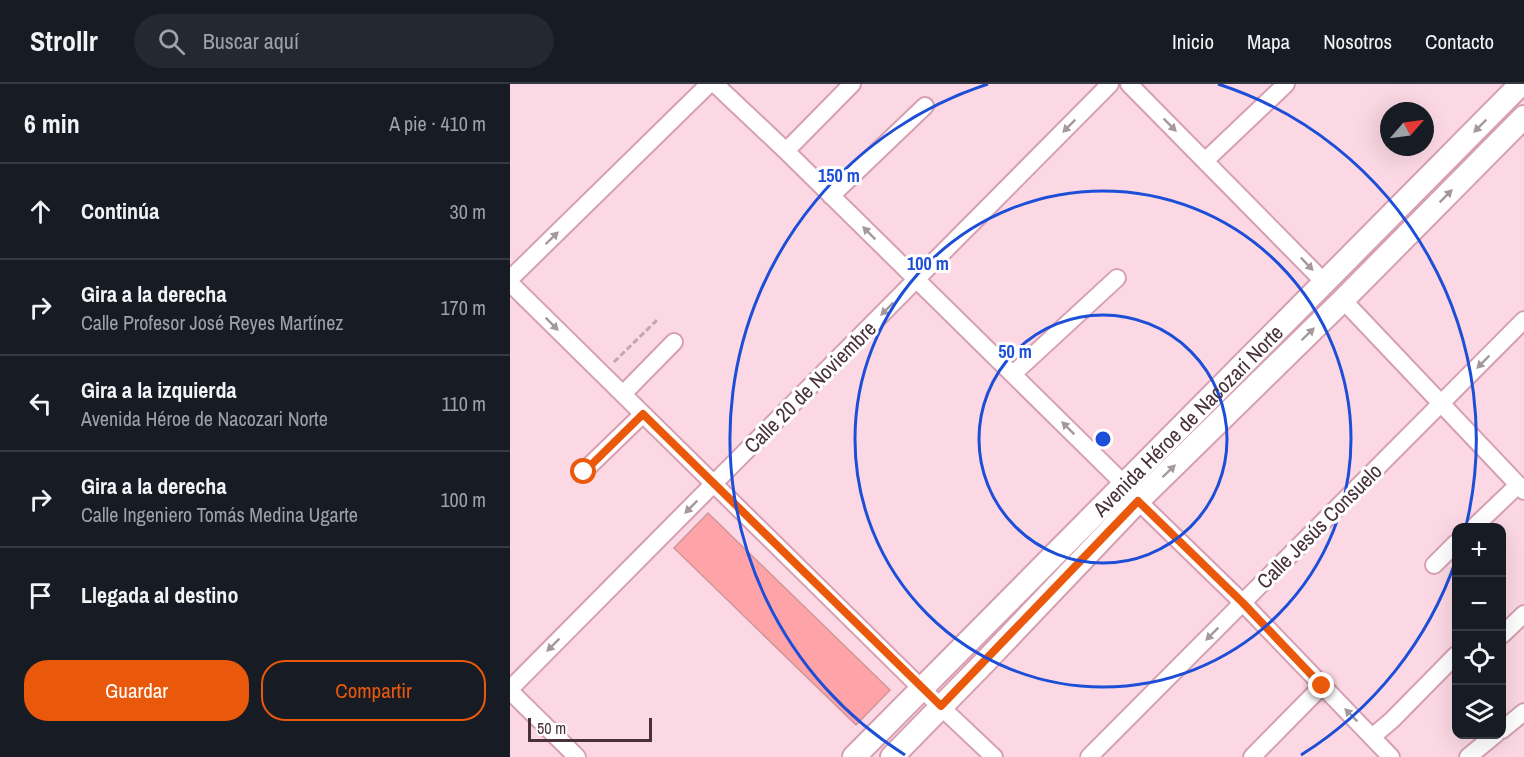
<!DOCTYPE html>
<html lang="es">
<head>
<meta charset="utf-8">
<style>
	:root { --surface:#171b24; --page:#242831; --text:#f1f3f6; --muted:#9ea1a6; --line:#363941; --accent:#ea580c }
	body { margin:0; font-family:"Archivo Narrow",sans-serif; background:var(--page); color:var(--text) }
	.controls { position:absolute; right:18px; bottom:18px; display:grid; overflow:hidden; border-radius:12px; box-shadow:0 6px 24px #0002 }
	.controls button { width:54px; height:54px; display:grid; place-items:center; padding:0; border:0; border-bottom:2px solid var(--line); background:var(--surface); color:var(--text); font:30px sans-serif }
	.compass { position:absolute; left:870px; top:18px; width:54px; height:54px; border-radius:50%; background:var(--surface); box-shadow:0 6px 24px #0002; rotate:62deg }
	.scale { position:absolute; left:18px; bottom:15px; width:124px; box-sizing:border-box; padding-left:6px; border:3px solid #483138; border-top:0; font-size:16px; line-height:21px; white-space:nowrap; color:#483138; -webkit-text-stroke:4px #fff; paint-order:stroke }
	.stop { position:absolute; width:18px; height:18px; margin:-14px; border:4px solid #ea580c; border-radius:50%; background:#fff }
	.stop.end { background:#ea580c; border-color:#fff; box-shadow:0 2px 6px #0008 }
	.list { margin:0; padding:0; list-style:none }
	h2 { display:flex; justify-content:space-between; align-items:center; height:78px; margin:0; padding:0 24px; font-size:26px }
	h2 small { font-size:20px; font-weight:400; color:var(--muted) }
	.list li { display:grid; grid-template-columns:39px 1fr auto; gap:18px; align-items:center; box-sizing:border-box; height:96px; padding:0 24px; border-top:2px solid var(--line) }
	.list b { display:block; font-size:22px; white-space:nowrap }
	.list p { margin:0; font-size:20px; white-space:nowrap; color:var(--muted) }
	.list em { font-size:20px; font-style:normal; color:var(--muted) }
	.actions { display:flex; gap:12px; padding:18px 24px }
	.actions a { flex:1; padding:14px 0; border:2px solid var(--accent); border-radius:24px; text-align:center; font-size:21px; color:var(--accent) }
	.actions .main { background:var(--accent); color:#fff }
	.icon { flex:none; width:33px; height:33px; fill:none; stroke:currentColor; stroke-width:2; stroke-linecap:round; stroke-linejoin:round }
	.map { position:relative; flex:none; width:1014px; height:673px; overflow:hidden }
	header { display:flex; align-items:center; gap:36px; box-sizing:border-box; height:84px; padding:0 30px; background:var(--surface); border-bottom:2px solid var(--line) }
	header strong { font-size:28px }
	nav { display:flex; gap:33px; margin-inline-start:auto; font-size:21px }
	.search { width:420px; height:54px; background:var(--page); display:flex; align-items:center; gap:15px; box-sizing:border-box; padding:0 21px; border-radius:33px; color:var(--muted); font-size:22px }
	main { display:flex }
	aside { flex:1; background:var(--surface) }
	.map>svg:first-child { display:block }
</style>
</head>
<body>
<header>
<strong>Strollr</strong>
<div class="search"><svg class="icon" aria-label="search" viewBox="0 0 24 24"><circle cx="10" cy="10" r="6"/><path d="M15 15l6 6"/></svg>Buscar aquí</div>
<nav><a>Inicio</a><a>Mapa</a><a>Nosotros</a><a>Contacto</a></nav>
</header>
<main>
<aside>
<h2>6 min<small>A pie · 410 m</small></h2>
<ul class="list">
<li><svg class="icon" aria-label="ahead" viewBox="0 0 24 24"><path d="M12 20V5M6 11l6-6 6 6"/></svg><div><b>Continúa</b></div><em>30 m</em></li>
<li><svg class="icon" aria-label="right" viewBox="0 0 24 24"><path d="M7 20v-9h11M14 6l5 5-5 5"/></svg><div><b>Gira a la derecha</b><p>Calle Profesor José Reyes Martínez</p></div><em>170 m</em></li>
<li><svg class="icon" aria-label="left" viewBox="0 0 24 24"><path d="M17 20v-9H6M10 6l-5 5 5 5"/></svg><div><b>Gira a la izquierda</b><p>Avenida Héroe de Nacozari Norte</p></div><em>110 m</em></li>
<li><svg class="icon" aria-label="right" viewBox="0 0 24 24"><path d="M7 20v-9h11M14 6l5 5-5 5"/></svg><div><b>Gira a la derecha</b><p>Calle Ingeniero Tomás Medina Ugarte</p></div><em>100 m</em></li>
<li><svg class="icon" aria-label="arrive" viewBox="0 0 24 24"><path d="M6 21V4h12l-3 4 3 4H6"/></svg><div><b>Llegada al destino</b></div></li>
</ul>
<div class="actions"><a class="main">Guardar</a><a>Compartir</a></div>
</aside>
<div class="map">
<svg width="1014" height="673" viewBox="0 0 1014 673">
	<rect width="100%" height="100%" fill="#fbd8e3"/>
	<path fill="#fea3a7" stroke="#d09698" stroke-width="1.5" d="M198,429l182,177 -34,35 -182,-177z"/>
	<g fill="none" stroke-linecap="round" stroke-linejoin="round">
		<defs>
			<path id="minor" d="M205,0l71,67 338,333
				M619,0l196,199
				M276,67l66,-67
				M696,76l80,-76
				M321,112l94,-90
				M0,195l199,-195
				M0,199l412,406 72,68
				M833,216l181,191
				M503,290l104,-96
				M113,310l51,-52
				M73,388l60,-58
				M628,417l105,102 148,154
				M963,444l45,-43
				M924,481l22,-22
				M992,551l22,-21
				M0,605l600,-605
				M0,607l67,66
				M992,646l22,-18
				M862,653l20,-17 64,-65
				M579,673l435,-437
				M742,673l70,-71
				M958,673l28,-23"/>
			<g id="secondary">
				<path id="s1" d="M344,673l667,-673"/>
				<path d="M382,673l91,-93 155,-163 205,-201 181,-183"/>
			</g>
		</defs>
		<use href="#minor" stroke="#d79fb2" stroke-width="20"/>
		<use href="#secondary" stroke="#d79fb2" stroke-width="26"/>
		<path stroke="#c5a6af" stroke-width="3" stroke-dasharray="6 3" stroke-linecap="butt" d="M104,278l43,-42"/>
		<use href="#minor" stroke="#fff" stroke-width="16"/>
		<use href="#secondary" stroke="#fff" stroke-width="22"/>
	</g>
	<defs><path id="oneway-solid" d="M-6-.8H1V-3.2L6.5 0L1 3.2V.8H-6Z" transform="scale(1.5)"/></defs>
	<g fill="#a4989c">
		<use href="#oneway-solid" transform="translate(660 41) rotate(45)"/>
		<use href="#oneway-solid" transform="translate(559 42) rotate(135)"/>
		<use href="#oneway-solid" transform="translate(970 42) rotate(135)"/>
		<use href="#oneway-solid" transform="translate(936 112) rotate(-45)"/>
		<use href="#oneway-solid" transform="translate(359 149) rotate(-135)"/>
		<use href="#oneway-solid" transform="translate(42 154) rotate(-44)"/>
		<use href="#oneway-solid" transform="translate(797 180) rotate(46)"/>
		<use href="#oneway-solid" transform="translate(377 225) rotate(135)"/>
		<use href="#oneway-solid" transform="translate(42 240) rotate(45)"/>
		<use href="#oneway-solid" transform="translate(798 250) rotate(-44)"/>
		<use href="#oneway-solid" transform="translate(973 278) rotate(135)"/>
		<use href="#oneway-solid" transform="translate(558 344) rotate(-135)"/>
		<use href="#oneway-solid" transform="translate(659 387) rotate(-44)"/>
		<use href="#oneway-solid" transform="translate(181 423) rotate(135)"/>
		<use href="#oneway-solid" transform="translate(702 550) rotate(135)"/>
		<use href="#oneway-solid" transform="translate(43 561) rotate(135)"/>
		<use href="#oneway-solid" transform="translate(841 631) rotate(-135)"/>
	</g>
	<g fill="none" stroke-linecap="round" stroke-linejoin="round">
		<path stroke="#ea580c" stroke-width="8" d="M74,388l59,-58 298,292 197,-205 105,102 79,83"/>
	</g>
	<g fill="none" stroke="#1d4ed8" stroke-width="3">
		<circle cx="593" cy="355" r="124"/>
		<circle cx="593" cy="355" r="248"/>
		<path d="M946 476A373 373 0 0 1 791 671M395 671A373 373 0 0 1 478 0M708 0A373 373 0 0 1 956 442"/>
	</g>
	<g text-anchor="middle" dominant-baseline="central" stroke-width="6" stroke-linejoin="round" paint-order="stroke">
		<g font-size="21" fill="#483138" stroke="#fff">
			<text transform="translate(300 303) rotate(-45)">Calle 20 de Noviembre</text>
			<text stroke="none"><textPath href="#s1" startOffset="474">Avenida Héroe de Nacozari Norte</textPath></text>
			<text transform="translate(809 442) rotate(-45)">Calle Jesús Consuelo</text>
		</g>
	</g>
	<circle cx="593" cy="355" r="9" fill="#1d4ed8" stroke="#fff" stroke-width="3"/>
	<g font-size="18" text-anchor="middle" font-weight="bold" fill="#1d4ed8" stroke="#fff" stroke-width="6" stroke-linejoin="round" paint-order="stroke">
		<text x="329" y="98">150 m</text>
		<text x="418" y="186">100 m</text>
		<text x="505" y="274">50 m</text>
	</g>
</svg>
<div class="controls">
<button>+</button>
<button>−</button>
<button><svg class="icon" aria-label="locate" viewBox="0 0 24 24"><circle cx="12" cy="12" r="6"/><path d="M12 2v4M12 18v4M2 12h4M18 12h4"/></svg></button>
<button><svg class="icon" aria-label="layers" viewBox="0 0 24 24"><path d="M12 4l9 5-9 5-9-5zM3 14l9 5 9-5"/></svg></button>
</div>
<svg class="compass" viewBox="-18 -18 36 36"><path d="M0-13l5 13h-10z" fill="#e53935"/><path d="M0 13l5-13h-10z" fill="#9ea1a6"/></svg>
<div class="scale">50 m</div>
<div class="stop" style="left:74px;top:388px"></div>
<div class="stop end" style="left:812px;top:602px"></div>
</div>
</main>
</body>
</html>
